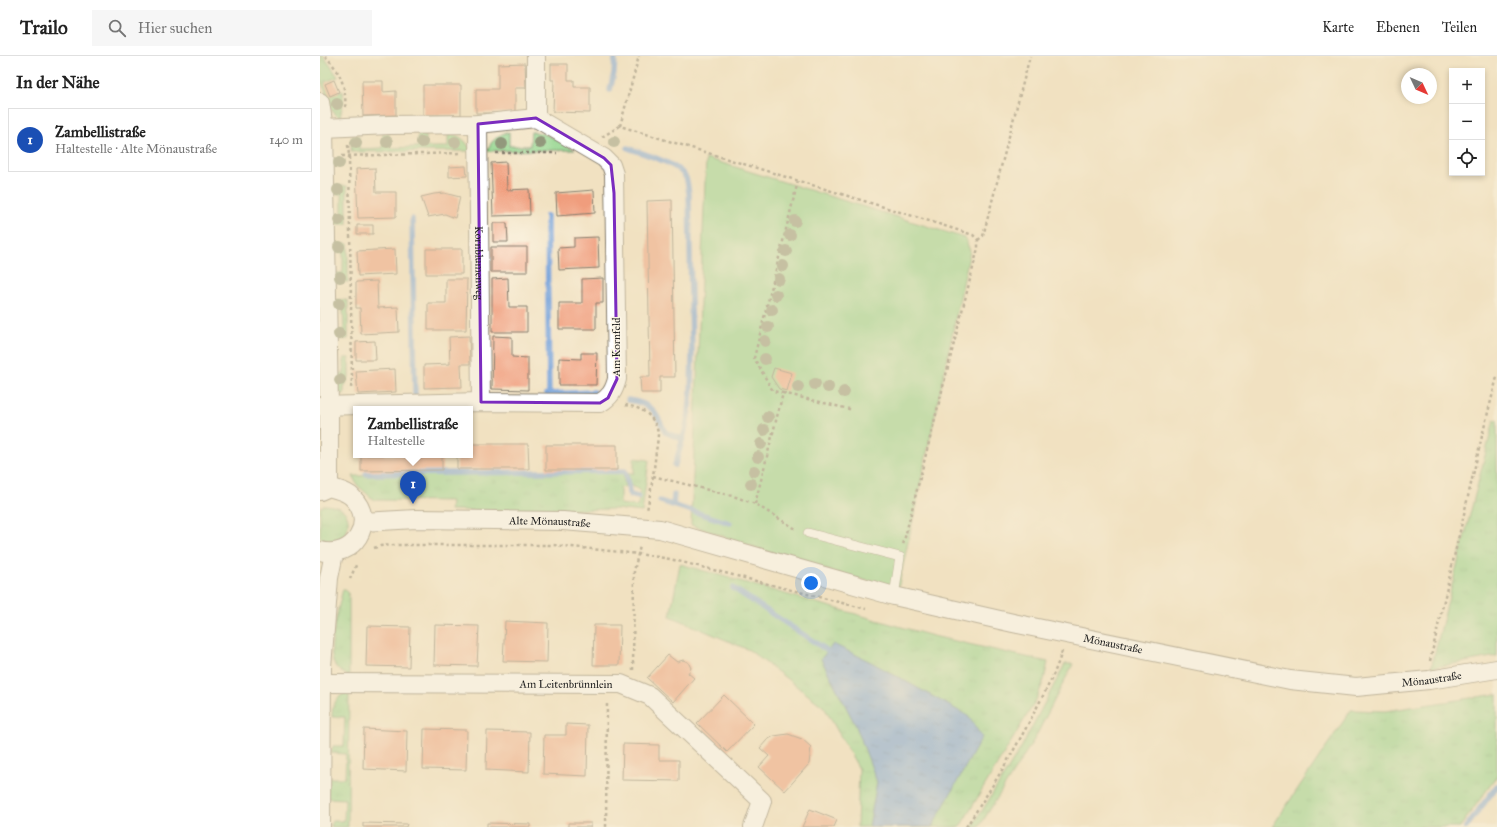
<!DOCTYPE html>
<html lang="de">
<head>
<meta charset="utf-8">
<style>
	:root { --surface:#fff; --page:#f6f6f6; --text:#222; --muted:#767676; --line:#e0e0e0; --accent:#d1495b }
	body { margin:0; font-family:"IM FELL Great Primer",serif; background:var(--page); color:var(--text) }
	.controls { position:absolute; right:12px; top:12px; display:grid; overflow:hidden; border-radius:0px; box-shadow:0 2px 6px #0003 }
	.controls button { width:36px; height:36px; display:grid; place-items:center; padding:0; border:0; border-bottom:1px solid var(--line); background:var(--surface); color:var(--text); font:20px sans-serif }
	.compass { position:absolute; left:1081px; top:12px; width:36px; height:36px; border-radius:50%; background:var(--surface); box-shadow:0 2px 6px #0003; rotate:134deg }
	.you { position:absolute; left:491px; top:527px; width:14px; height:14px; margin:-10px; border:3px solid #fff; border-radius:50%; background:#1a73e8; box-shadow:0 0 0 6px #1a73e833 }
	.badge { display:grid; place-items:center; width:26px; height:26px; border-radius:50%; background:var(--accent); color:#fff; font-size:13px; font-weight:700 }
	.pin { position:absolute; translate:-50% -33px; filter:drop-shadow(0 1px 2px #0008) }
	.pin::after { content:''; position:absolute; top:21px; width:14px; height:12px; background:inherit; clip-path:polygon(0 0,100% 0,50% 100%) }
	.popup { position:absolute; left:33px; top:350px; width:120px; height:52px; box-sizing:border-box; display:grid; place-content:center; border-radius:0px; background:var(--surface); filter:drop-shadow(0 1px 3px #0005); font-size:13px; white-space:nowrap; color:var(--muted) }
	.popup b { font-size:15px; color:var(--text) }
	.popup::after { content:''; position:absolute; left:50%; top:100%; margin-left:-8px; border:8px solid transparent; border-top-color:var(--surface) }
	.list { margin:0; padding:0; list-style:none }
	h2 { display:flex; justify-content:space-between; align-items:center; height:52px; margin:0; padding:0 16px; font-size:17px }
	h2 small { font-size:13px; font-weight:400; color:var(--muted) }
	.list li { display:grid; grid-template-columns:26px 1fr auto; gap:12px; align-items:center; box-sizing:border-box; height:64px; margin:0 8px 8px; padding:0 8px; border:1px solid var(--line); border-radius:0px }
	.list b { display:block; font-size:15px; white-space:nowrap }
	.list p { margin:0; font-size:13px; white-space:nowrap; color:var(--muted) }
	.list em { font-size:13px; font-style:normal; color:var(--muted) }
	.icon { flex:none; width:22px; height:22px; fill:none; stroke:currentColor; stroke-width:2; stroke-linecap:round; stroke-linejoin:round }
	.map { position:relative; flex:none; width:1177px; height:771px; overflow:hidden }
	header { display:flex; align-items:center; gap:24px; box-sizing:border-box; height:56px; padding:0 20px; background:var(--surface); border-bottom:1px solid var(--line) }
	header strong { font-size:19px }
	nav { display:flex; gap:22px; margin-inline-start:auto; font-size:14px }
	.search { width:280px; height:36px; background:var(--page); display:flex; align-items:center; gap:10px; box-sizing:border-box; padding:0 14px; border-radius:0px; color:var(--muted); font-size:15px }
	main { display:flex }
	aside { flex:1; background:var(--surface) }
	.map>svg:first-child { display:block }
</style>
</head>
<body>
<header>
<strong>Trailo</strong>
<div class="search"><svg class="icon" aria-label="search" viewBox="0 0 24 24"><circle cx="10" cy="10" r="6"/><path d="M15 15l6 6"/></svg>Hier suchen</div>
<nav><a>Karte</a><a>Ebenen</a><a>Teilen</a></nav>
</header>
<main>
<aside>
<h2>In der Nähe<small></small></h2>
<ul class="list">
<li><span class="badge" style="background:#1a4fb4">1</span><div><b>Zambellistraße</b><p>Haltestelle · Alte Mönaustraße</p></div><em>140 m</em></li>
</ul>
</aside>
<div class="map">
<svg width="1177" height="771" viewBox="0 0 1177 771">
	<defs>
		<pattern id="grass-tufts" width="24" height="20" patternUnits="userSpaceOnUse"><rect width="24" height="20" fill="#92d68f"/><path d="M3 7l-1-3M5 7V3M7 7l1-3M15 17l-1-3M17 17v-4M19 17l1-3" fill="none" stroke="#7db77b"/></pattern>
		<pattern id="water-ripples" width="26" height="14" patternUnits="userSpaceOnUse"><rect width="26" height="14" fill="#73a1db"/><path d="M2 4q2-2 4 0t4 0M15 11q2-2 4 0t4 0" fill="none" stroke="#5e82b1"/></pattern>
	</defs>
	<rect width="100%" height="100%" fill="#fcf5e5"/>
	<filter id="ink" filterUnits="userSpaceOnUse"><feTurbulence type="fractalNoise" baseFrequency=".025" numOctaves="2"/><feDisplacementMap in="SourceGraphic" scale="8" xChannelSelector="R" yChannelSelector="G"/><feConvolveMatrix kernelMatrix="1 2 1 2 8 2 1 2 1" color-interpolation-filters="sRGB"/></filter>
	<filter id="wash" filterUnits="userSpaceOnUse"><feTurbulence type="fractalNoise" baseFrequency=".012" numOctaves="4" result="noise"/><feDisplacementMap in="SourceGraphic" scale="16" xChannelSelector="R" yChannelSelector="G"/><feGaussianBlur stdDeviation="0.9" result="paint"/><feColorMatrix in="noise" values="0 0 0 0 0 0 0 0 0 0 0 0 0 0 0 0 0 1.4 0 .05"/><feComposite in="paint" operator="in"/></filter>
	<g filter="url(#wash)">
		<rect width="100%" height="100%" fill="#f1e1c1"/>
		<path fill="url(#grass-tufts)" stroke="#577956" d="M0,0h3l2,2 13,19 -13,5 5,14 13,-5v11l-3,16 -7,-6 -3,-5 -5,-17 -5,-10v-18l1,-2z
			M189,76v14h21l1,-14c16,0 30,10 44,18l-88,1c4,-10 11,-17 22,-19z
			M63,78h6l1,14 28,-1v-13h8v13h22v-13c11,0 19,7 23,17l-120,1 1,-16h7v13l24,-1z
			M10,130h17v38h-16l-1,-8 12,-1v-21h-13z
			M11,187l17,1v38l-17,-1 -1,-8h13v-21h-13z
			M28,244v39h-16l-1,-8 13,-1 -1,-21h-12l1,-8z
			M24,302h5v19l-5,11v6h-3l-5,-5 -4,-14 12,-1z
			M1174,364h3v236l-66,12z
			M314,402l15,2 -7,52 -26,-3 -113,2 -53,-1 1,-9 -77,-1 -17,-15 -4,-9 270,-3 2,14 -5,1v16l18,2 2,-16 -10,-5 -2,-12h6z
			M5,449c18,1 28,9 21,28 -8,8 -16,9 -26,5v-30z
			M360,508l253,72 115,26 -4,18 -8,20 -76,127h-103l2,-58 -35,-62 -75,-57 -79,-34z
			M23,533l5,4 1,6v77c-7,-3 -14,-8 -16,-15 -5,-16 6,-55 10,-72z
			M745,608h8l-38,74 -56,89h-7l49,-79z
			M29,635l-1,136h-17l1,-6h12l1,-22 -18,-1 1,-20h17l1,-24 -15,-1 2,-7h11l1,-29h-13c0,-13 5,-21 17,-26z
			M1177,638v82l-37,51h-188l79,-117 34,1z"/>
		<path fill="#92d68f" stroke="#577956" d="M386,102l259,80 5,13 -72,338 -98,-26 -109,-38z"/>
		<path fill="url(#water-ripples)" stroke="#485e7c" d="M513,588l38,18 97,54 14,21 -50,90h-63l8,-45 -21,-56 -35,-67z"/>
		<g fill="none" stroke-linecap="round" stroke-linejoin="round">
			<path stroke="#73a1db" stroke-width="5.5" d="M290,34l4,-17 1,-17
				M308,92c15,6 51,15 58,30 2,4 2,11 3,16l3,157 -1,38 -2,22 -4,20 -10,34
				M227,160l2,178
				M92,163l3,176
				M227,338l47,-2
				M308,344c23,3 28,11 37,32l17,7
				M46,418l259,-3 5,24 8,2
				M340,445l70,22
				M353,449l1,-10
				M413,532l95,63
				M1146,771l31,-41"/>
		</g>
		<g id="blocks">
			<path fill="#f09d7d" d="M205,7l1,25h-11v25h-39v-24h22v-25z
				M231,8h17v16h6v7h16v26l-37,-1 1,-32h-3z
				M14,24l5,12 -9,4 -5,-12z
				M42,25h21v11l13,-1v24l-33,1z
				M103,29h38v30h-38z
				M186,106l1,28 22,-1 1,26 -37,1 -2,-53z
				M146,110l1,10 -18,1v-10z
				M55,112l1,24h20v25l-38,1 -2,-49z
				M274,134l1,23 -38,3 -1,-23z
				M124,137l16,4 -5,21 -10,-4 -17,3 -7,-20 13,-3z
				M352,144l3,177h-15v16h-19l-1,-16h10l-3,-176z
				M173,167h14l1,19h-15z
				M37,169h16v9h-16z
				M278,181l1,31 -40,2 -1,-22 16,-1v-9z
				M171,191h36v25h-36z
				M75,193l1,25 -38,2 -1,-25z
				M106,193h36v25h-36z
				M188,222l1,29h18v25h-35v-53z
				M283,222v25h-7v26h-37v-26h23v-24z
				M126,223h21l-1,51h-38v-27h18z
				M57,225l1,27 20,-1 1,25 -38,2 -1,-26h-4v-26z
				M149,280l1,28h-9l1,23 -38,1v-23l26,-1 -1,-27z
				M173,280l19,1v20l16,1v32l-36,-1z
				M55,285l1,19h-20v-18z
				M261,297h16l-1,32h-37v-27l22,1z
				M454,312l18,5 -5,18 -8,-2 -8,-12z
				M75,313l1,23 -38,2 -2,-23z
				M150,388h58l1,25h-72v-14h13z
				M226,389h71v25h-71z
				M41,399h81v15l-81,1z
				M185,565l43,2 -1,39 -44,-1z
				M115,569l44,1 -2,40 -43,-1z
				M274,569h26l-1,40h-26z
				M47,570l43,1 -1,40 -43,-1z
				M348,599l9,7 6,-2 5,2 3,6 -3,5 6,5 -21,24 -26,-24z
				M404,639l30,29 -27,28 -30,-29z
				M246,668l22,1 -1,51 -44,-2 1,-39h22z
				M44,673l43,2 -1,40 -43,-2z
				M104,673l43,1 -1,40 -43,-1z
				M167,675l43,1 -1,40 -43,-2z
				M468,678l14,5 9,8 -2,17 -24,27 -26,-24 10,-11 -9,-8 7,-8 7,-4z
				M303,688l36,1v15h20v21l-57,-1z
				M490,753l27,11 -3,7h-32z
				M43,767l44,1 -1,3h-43z
				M167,767l43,1v3h-43z
				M248,767h23v4h-23z"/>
		</g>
	</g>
	<g filter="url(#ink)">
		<use href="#blocks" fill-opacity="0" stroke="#867e6e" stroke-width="1"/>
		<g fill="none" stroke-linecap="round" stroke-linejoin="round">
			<defs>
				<path id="service" d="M488,477l92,24 -6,39"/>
				<g id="minor">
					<path d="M0,46l4,26 5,278v81"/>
					<path id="s1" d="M158,68l3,278"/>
					<path d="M4,72l65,-3 89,-1 58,-6"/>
					<path d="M0,350l161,-4 119,1c10,-6 14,-12 17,-24l-3,-205 -3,-9 -7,-7 -68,-40v-62"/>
					<path d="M0,435l9,-4c8,3 17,4 23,10 26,25 1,63 -32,54"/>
					<path id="s2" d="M43,466l53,-3 147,2 97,8 234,67 119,27 277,57 66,7 73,-7 68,-11"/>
					<path id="s3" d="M2,627l299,1 29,12 112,105 -9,26"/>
					<path d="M1,771l1,-160 7,-89 5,-25"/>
				</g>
			</defs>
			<use href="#service" stroke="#867e6e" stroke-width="10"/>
			<use href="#minor" stroke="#867e6e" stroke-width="20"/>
			<path stroke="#867e6e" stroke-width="2.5" stroke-dasharray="3 3" stroke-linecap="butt" d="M5,0c15,15 22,31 20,53
				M300,70l19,-70
				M282,81l18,-11 306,94 47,15 5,5v8l-75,297
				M28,89l1,11 3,223 -1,9
				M176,97h61
				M22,100l119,-3
				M658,184l5,-4 47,-180
				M463,337l70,17
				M305,349c15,2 30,10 33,28 0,5 -1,13 -2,18 -2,20 -5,40 -9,59
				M333,420l83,21 19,7 41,25
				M435,448l28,-111 -10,-2 -19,-33 44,-177
				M54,492l6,-2 14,-1h159l86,9 31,5 196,50
				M30,523l7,-16
				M1110,605l52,-225 15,-59
				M313,614l1,-99 6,-25
				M286,771l1,-125
				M646,771c25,-38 49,-77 70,-118 10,-19 20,-37 26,-58"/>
			<use href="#service" stroke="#fff" stroke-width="9"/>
			<use href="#minor" stroke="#fff" stroke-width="18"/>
		</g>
		<g fill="#92987c">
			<circle cx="17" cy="48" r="6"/>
			<circle cx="67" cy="86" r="6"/>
			<circle cx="102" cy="86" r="6"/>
			<circle cx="135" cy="86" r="6"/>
			<circle cx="294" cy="86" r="6"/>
			<circle cx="36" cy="87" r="6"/>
			<circle cx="220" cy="87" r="6"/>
			<circle cx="182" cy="88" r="6"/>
			<circle cx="19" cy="107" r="6"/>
			<circle cx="18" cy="134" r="6"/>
			<circle cx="19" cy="164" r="6"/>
			<circle cx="475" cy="165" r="6"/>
			<circle cx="470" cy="179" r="6"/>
			<circle cx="19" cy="191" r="6"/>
			<circle cx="466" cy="195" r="6"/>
			<circle cx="463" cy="210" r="6"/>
			<circle cx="20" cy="221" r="6"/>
			<circle cx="459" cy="223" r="6"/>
			<circle cx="456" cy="239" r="6"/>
			<circle cx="19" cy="248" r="6"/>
			<circle cx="452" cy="254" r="6"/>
			<circle cx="448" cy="271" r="6"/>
			<circle cx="19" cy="278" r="6"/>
			<circle cx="445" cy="285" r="6"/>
			<circle cx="445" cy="303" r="6"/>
			<circle cx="20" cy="324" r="6"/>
			<circle cx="495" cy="328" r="6"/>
			<circle cx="478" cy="331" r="6"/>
			<circle cx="508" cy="331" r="6"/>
			<circle cx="524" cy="336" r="6"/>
			<circle cx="448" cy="361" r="6"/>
			<circle cx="444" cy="374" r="6"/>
			<circle cx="441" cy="388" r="6"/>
			<circle cx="438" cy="401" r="6"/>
			<circle cx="434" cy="415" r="6"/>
			<circle cx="431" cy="428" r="6"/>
		</g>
	</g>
	<path d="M0 0H1177V771H0ZM216,62l68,40 7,7 3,28 3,186 -9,19 -8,5 -119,-1 -3,-278z" fill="#f1e1c1" fill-opacity=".55" fill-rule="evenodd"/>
	<path fill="none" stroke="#7b2cbf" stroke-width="3" stroke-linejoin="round" d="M216,62l68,40 7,7 3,28 3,186 -9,19 -8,5 -119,-1 -3,-278z"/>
	<g text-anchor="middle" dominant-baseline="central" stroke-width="3" stroke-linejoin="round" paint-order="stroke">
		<g font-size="11" fill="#1c1c1c" stroke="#fcf5e5">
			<text stroke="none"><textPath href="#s1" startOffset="139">Kornblumenweg</textPath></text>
			<text transform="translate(296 291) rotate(-90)">Am Kornfeld</text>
			<text stroke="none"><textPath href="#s2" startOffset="187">Alte Mönaustraße</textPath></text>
			<text stroke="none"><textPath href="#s2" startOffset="765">Mönaustraße</textPath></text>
			<text stroke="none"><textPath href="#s2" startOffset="1088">Mönaustraße</textPath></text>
			<text stroke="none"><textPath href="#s3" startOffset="244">Am Leitenbrünnlein</textPath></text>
		</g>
	</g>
</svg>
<div class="controls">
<button>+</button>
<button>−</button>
<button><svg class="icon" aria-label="locate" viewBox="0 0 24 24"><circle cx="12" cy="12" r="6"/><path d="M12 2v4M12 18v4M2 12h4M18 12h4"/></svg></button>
</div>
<svg class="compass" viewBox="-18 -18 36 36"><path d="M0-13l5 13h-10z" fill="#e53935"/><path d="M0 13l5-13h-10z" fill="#767676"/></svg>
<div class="you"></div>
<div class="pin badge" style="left:93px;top:448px;background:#1a4fb4">1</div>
<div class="popup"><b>Zambellistraße</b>Haltestelle</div>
</div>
</main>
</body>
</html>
